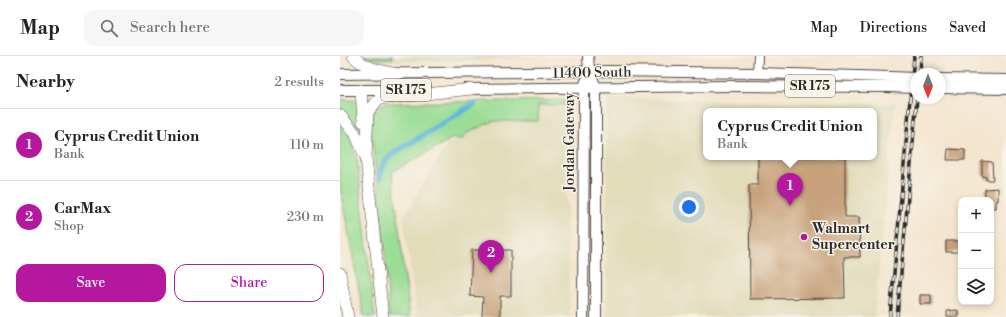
<!DOCTYPE html>
<html lang="en">
<head>
<meta charset="utf-8">
<style>
	:root { --surface:#fff; --page:#f6f6f6; --text:#222; --muted:#767676; --line:#e0e0e0; --accent:#b5179e }
	body { margin:0; font-family:"Libre Bodoni",serif; background:var(--page); color:var(--text) }
	.controls { position:absolute; right:12px; bottom:12px; display:grid; overflow:hidden; border-radius:8px; box-shadow:0 2px 6px #0003 }
	.controls button { width:36px; height:36px; display:grid; place-items:center; padding:0; border:0; border-bottom:1px solid var(--line); background:var(--surface); color:var(--text); font:20px sans-serif }
	.compass { position:absolute; left:570px; top:12px; width:36px; height:36px; border-radius:50%; background:var(--surface); box-shadow:0 2px 6px #0003; rotate:180deg }
	.you { position:absolute; left:349px; top:151px; width:14px; height:14px; margin:-10px; border:3px solid #fff; border-radius:50%; background:#1a73e8; box-shadow:0 0 0 6px #1a73e833 }
	.badge { display:grid; place-items:center; width:26px; height:26px; border-radius:50%; background:var(--accent); color:#fff; font-size:13px; font-weight:700 }
	.pin { position:absolute; translate:-50% -33px; filter:drop-shadow(0 1px 2px #0008) }
	.pin::after { content:''; position:absolute; top:21px; width:14px; height:12px; background:inherit; clip-path:polygon(0 0,100% 0,50% 100%) }
	.popup { position:absolute; left:363px; top:52px; width:174px; height:52px; box-sizing:border-box; display:grid; place-content:center; border-radius:8px; background:var(--surface); filter:drop-shadow(0 1px 3px #0005); font-size:13px; white-space:nowrap; color:var(--muted) }
	.popup b { font-size:15px; color:var(--text) }
	.popup::after { content:''; position:absolute; left:50%; top:100%; margin-left:-8px; border:8px solid transparent; border-top-color:var(--surface) }
	.list { margin:0; padding:0; list-style:none }
	h2 { display:flex; justify-content:space-between; align-items:center; height:52px; margin:0; padding:0 16px; font-size:17px }
	h2 small { font-size:13px; font-weight:400; color:var(--muted) }
	.list li { display:grid; grid-template-columns:26px 1fr auto; gap:12px; align-items:center; box-sizing:border-box; height:72px; padding:0 16px; border-top:1px solid var(--line) }
	.list b { display:block; font-size:15px; white-space:nowrap }
	.list p { margin:0; font-size:13px; white-space:nowrap; color:var(--muted) }
	.list em { font-size:13px; font-style:normal; color:var(--muted) }
	.actions { display:flex; gap:8px; padding:12px 16px }
	.actions a { flex:1; padding:9px 0; border:1px solid var(--accent); border-radius:12px; text-align:center; font-size:14px; color:var(--accent) }
	.actions .main { background:var(--accent); color:#fff }
	.icon { flex:none; width:22px; height:22px; fill:none; stroke:currentColor; stroke-width:2; stroke-linecap:round; stroke-linejoin:round }
	.map { position:relative; flex:none; width:666px; height:261px; overflow:hidden }
	header { display:flex; align-items:center; gap:24px; box-sizing:border-box; height:56px; padding:0 20px; background:var(--surface); border-bottom:1px solid var(--line) }
	header strong { font-size:19px }
	nav { display:flex; gap:22px; margin-inline-start:auto; font-size:14px }
	.search { width:280px; height:36px; background:var(--page); display:flex; align-items:center; gap:10px; box-sizing:border-box; padding:0 14px; border-radius:12px; color:var(--muted); font-size:15px }
	main { display:flex }
	aside { flex:1; background:var(--surface) }
	.map>svg:first-child { display:block }
</style>
</head>
<body>
<header>
<strong>Map</strong>
<div class="search"><svg class="icon" aria-label="search" viewBox="0 0 24 24"><circle cx="10" cy="10" r="6"/><path d="M15 15l6 6"/></svg>Search here</div>
<nav><a>Map</a><a>Directions</a><a>Saved</a></nav>
</header>
<main>
<aside>
<h2>Nearby<small>2 results</small></h2>
<ul class="list">
<li><span class="badge">1</span><div><b>Cyprus Credit Union</b><p>Bank</p></div><em>110 m</em></li>
<li><span class="badge">2</span><div><b>CarMax</b><p>Shop</p></div><em>230 m</em></li>
</ul>
<div class="actions"><a class="main">Save</a><a>Share</a></div>
</aside>
<div class="map">
<svg width="666" height="261" viewBox="0 0 666 261">
	<rect width="100%" height="100%" fill="#f7f3e8"/>
	<filter id="ink" filterUnits="userSpaceOnUse"><feTurbulence type="fractalNoise" baseFrequency=".025" numOctaves="2"/><feDisplacementMap in="SourceGraphic" scale="8" xChannelSelector="R" yChannelSelector="G"/><feConvolveMatrix kernelMatrix="1 2 1 2 8 2 1 2 1" color-interpolation-filters="sRGB"/></filter>
	<filter id="wash" filterUnits="userSpaceOnUse"><feTurbulence type="fractalNoise" baseFrequency=".012" numOctaves="4" result="noise"/><feDisplacementMap in="SourceGraphic" scale="16" xChannelSelector="R" yChannelSelector="G"/><feGaussianBlur stdDeviation="0.9" result="paint"/><feColorMatrix in="noise" values="0 0 0 0 0 0 0 0 0 0 0 0 0 0 0 0 0 1.4 0 .05"/><feComposite in="paint" operator="in"/></filter>
	<g filter="url(#wash)">
		<rect width="100%" height="100%" fill="#f4e5ce"/>
		<path fill="#e1dcba" fill-rule="evenodd" d="M31,0h174l-70,5 -103,1z
			M267,42l288,5 -21,214h-268zM366,55h168v46h-168z
			M224,50l6,211h-153l-14,-100 44,-73 72,-37z"/>
		<path fill="#9bdd95" stroke="#638460" d="M19,0h33l2,2 -25,1z
			M0,44h18l4,41 -22,-32z
			M226,44v5h-28v16h-45l-28,13 -1,5 -11,-1 -61,34 18,145h-21l-3,-57 -15,-131c0,-12 3,-22 15,-26z
			M0,67l8,11 9,26 18,157h-11l-24,-129z"/>
		<g fill="none" stroke-linecap="round" stroke-linejoin="round">
			<path stroke="#5eb8db" stroke-width="6" d="M39,122l6,-17 9,-8 80,-49"/>
		</g>
		<g id="blocks">
			<path fill="#c8a27b" d="M608,93l17,1v10h-18z
				M418,101h87v60h14l1,40h-16l1,41 -95,1 -1,-114h9z
				M642,105l10,1 1,18h-7v-3l-4,-1z
				M658,132v13h-2v7h-5v-8h-6v-11z
				M606,185h15v11h-15z
				M132,194h39v46h-11v21h-18l1,-20 -13,-1z
				M580,239h11v9h-11z
				M618,254v7h-11v-6z"/>
		</g>
	</g>
	<g filter="url(#ink)">
		<use href="#blocks" fill-opacity="0" stroke="#494743" stroke-width="1"/>
		<g fill="none" stroke-linecap="round" stroke-linejoin="round">
			<defs>
				<path id="minor" d="M417,17l1,-17"/>
				<path id="major" d="M248,0l1,15 7,16v230
					M0,18l268,-3 149,2 134,4
					M600,23l66,1
					M600,32l66,1
					M125,33l266,-3 158,1
					M0,34h87
					M243,261l1,-230 2,-6"/>
				<path id="highway" d="M13,0c11,12 30,15 45,18
					M21,34l2,32
					M0,59l15,18 9,21
					M0,217l8,44
					M43,261l-17,-159 2,-46 11,-13 93,-10"/>
			</defs>
			<use href="#minor" stroke="#494743" stroke-width="10"/>
			<use href="#major" stroke="#494743" stroke-width="12"/>
			<use href="#highway" stroke="#494743" stroke-width="12"/>
			<use href="#minor" stroke="#fff" stroke-width="8"/>
			<use href="#major" stroke="#fff" stroke-width="10"/>
			<use href="#highway" stroke="#fff" stroke-width="11"/>
			<defs>
				<path id="rail" d="M580,18l1,-18
					M550,261l24,-261
					M557,261l20,-219"/>
			</defs>
			<use href="#rail" stroke="#2b2b2b" stroke-width="3.5"/>
			<use href="#rail" stroke="#f7f3e8" stroke-width="2" stroke-dasharray="6" stroke-linecap="butt"/>
			<defs>
				<path id="major-bridge" d="M551,21l25,1
					M549,31l27,1"/>
			</defs>
			<use href="#major-bridge" stroke="#494743" stroke-width="12" stroke-linecap="butt"/>
			<use href="#major-bridge" stroke="#fff" stroke-width="10"/>
		</g>
	</g>
	<circle fill="#b5179e" stroke="#f7f3e8" stroke-width="1.5" cx="464" cy="181" r="4"/>
	<g text-anchor="middle" dominant-baseline="central" stroke-width="3" stroke-linejoin="round" paint-order="stroke">
		<g fill="#f7f3e8" stroke="#686764" stroke-width="1">
			<rect x="445" y="19" width="50" height="22" rx="3"/>
			<rect x="41" y="23" width="50" height="22" rx="3"/>
		</g>
		<g font-size="13" font-weight="bold" fill="#2b2b2b">
			<text x="470" y="30">SR 175</text>
			<text x="66" y="34">SR 175</text>
		</g>
		<g font-size="14" fill="#2b2b2b" stroke="#f7f3e8">
			<text transform="translate(252 17) rotate(-1)">11400 South</text>
			<text transform="translate(230 86) rotate(-90)">Jordan Gateway</text>
		</g>
		<g font-size="14" font-weight="bold" fill="#2b2b2b" stroke="#f7f3e8" text-anchor="start">
			<text x="472" y="173">Walmart<tspan x="472" dy="16">Supercenter</tspan></text>
		</g>
	</g>
</svg>
<div class="controls">
<button>+</button>
<button>−</button>
<button><svg class="icon" aria-label="layers" viewBox="0 0 24 24"><path d="M12 4l9 5-9 5-9-5zM3 14l9 5 9-5"/></svg></button>
</div>
<svg class="compass" viewBox="-18 -18 36 36"><path d="M0-13l5 13h-10z" fill="#e53935"/><path d="M0 13l5-13h-10z" fill="#767676"/></svg>
<div class="you"></div>
<div class="pin badge" style="left:450px;top:150px">1</div>
<div class="popup"><b>Cyprus Credit Union</b>Bank</div>
<div class="pin badge" style="left:151px;top:217px">2</div>
</div>
</main>
</body>
</html>
